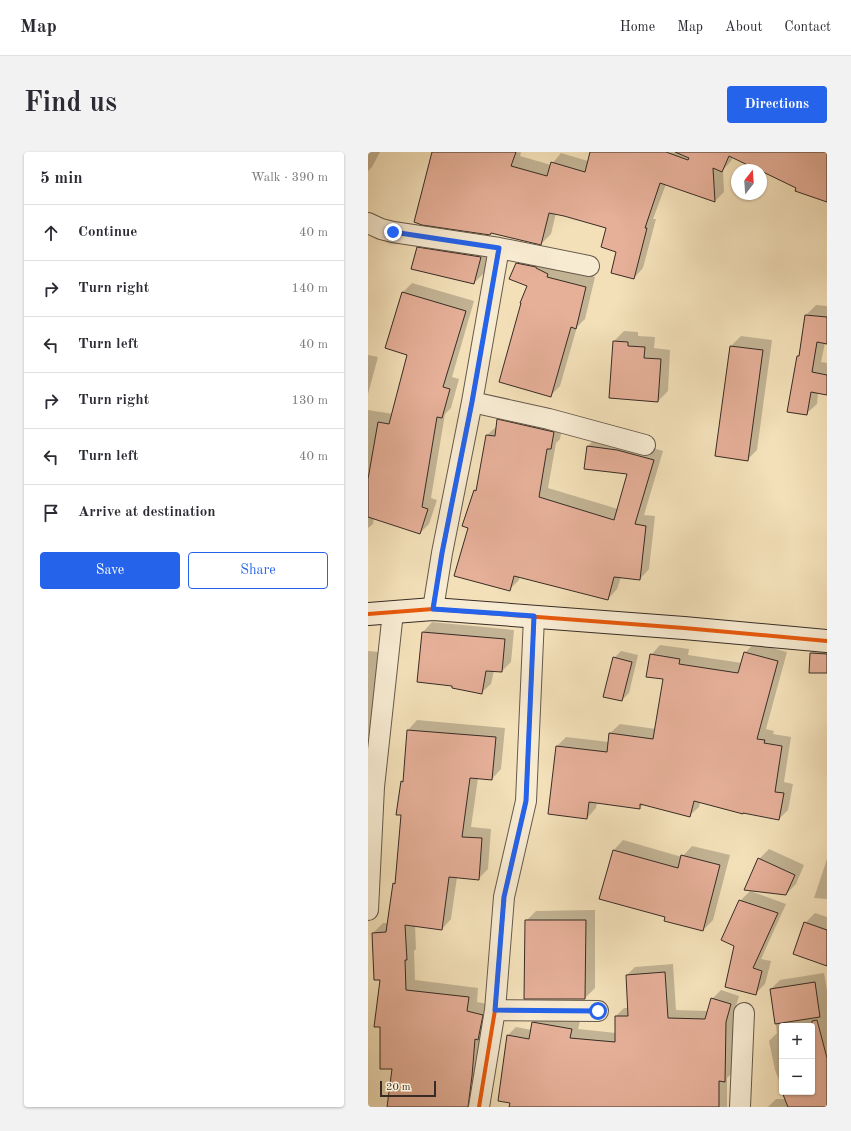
<!DOCTYPE html>
<html lang="en">
<head>
<meta charset="utf-8">
<style>
	:root { --surface:#fff; --page:#f2f2f3; --text:#2b2b33; --muted:#7c7c81; --line:#e1e1e2; --accent:#2563eb }
	body { margin:0; font-family:"Old Standard TT",serif; background:var(--page); color:var(--text) }
	.controls { position:absolute; right:12px; bottom:12px; display:grid; overflow:hidden; border-radius:4px; box-shadow:0 1px 3px #0004 }
	.controls button { width:36px; height:36px; display:grid; place-items:center; padding:0; border:0; border-bottom:1px solid var(--line); background:var(--surface); color:var(--text); font:20px sans-serif }
	.compass { position:absolute; left:363px; top:12px; width:36px; height:36px; border-radius:50%; background:var(--surface); box-shadow:0 1px 3px #0004; rotate:17deg }
	.scale { position:absolute; left:12px; bottom:10px; width:56px; box-sizing:border-box; padding-left:4px; border:2px solid #372c25; border-top:0; font-size:11px; line-height:14px; white-space:nowrap; color:#372c25; -webkit-text-stroke:3px #f7ebd2; paint-order:stroke }
	.stop { position:absolute; width:12px; height:12px; margin:-9px; border:3px solid #2563eb; border-radius:50%; background:#fff }
	.stop.end { background:#2563eb; border-color:#fff; box-shadow:0 1px 4px #0008 }
	.list { margin:0; padding:0; list-style:none }
	h2 { display:flex; justify-content:space-between; align-items:center; height:52px; margin:0; padding:0 16px; font-size:17px }
	h2 small { font-size:13px; font-weight:400; color:var(--muted) }
	.list li { display:grid; grid-template-columns:26px 1fr auto; gap:12px; align-items:center; box-sizing:border-box; height:56px; padding:0 16px; border-top:1px solid var(--line) }
	.list b { display:block; font-size:15px; white-space:nowrap }
	.list em { font-size:13px; font-style:normal; color:var(--muted) }
	.actions { display:flex; gap:8px; padding:12px 16px }
	.actions a { flex:1; padding:9px 0; border:1px solid var(--accent); border-radius:4px; text-align:center; font-size:14px; color:var(--accent) }
	.actions .main { background:var(--accent); color:#fff }
	.icon { flex:none; width:22px; height:22px; fill:none; stroke:currentColor; stroke-width:2; stroke-linecap:round; stroke-linejoin:round }
	.map { position:relative; flex:none; width:459px; height:955px; overflow:hidden; border-radius:4px }
	header { display:flex; align-items:center; gap:24px; box-sizing:border-box; height:56px; padding:0 20px; background:var(--surface); border-bottom:1px solid var(--line) }
	header strong { font-size:19px }
	nav { display:flex; gap:22px; margin-inline-start:auto; font-size:14px }
	.intro { display:flex; align-items:center; justify-content:space-between; box-sizing:border-box; height:96px; padding:0 24px }
	h1 { margin:0; font-size:28px }
	.button { padding:10px 18px; border-radius:4px; background:var(--accent); color:#fff; font-size:14px; font-weight:700 }
	main { display:flex; gap:24px; padding:0 24px }
	aside { flex:1; background:var(--surface); border-radius:4px; box-shadow:0 1px 3px #0004 }
	.map>svg:first-child { display:block }
</style>
</head>
<body>
<header>
<strong>Map</strong>
<nav><a>Home</a><a>Map</a><a>About</a><a>Contact</a></nav>
</header>
<div class="intro"><h1>Find us</h1><a class="button">Directions</a></div>
<main>
<aside>
<h2>5 min<small>Walk · 390 m</small></h2>
<ul class="list">
<li><svg class="icon" aria-label="ahead" viewBox="0 0 24 24"><path d="M12 20V5M6 11l6-6 6 6"/></svg><div><b>Continue</b></div><em>40 m</em></li>
<li><svg class="icon" aria-label="right" viewBox="0 0 24 24"><path d="M7 20v-9h11M14 6l5 5-5 5"/></svg><div><b>Turn right</b></div><em>140 m</em></li>
<li><svg class="icon" aria-label="left" viewBox="0 0 24 24"><path d="M17 20v-9H6M10 6l-5 5 5 5"/></svg><div><b>Turn left</b></div><em>40 m</em></li>
<li><svg class="icon" aria-label="right" viewBox="0 0 24 24"><path d="M7 20v-9h11M14 6l5 5-5 5"/></svg><div><b>Turn right</b></div><em>130 m</em></li>
<li><svg class="icon" aria-label="left" viewBox="0 0 24 24"><path d="M17 20v-9H6M10 6l-5 5 5 5"/></svg><div><b>Turn left</b></div><em>40 m</em></li>
<li><svg class="icon" aria-label="arrive" viewBox="0 0 24 24"><path d="M6 21V4h12l-3 4 3 4H6"/></svg><div><b>Arrive at destination</b></div></li>
</ul>
<div class="actions"><a class="main">Save</a><a>Share</a></div>
</aside>
<div class="map">
<svg width="459" height="955" viewBox="0 0 459 955">
	<rect width="100%" height="100%" fill="#f3e0b9"/>
	<filter id="stains"><feTurbulence type="fractalNoise" baseFrequency=".005" numOctaves="4"/><feColorMatrix values="0 0 0 0 .2 0 0 0 0 .09 0 0 0 0 .02 0 0 0 .5 -.17"/></filter>
	<radialGradient id="worn" r=".72"><stop offset=".6" stop-color="#630" stop-opacity="0"/><stop offset="1" stop-color="#630" stop-opacity=".3"/></radialGradient>
	<path fill="#0003" d="M0,0h12l-8,15 -4,4z
		M67,0h86l-1,4 31,9 10,-12 27,8 3,-9h236v48l-30,-12 -64,-31 -2,4 -8,9 1,22 -9,9 -49,-17 -13,35h3l-13,49 -9,10 -17,-27 -10,-24 -51,-14 -5,21 -10,10z
		M60,86l62,9 -6,26 -10,10 -57,-35z
		M158,102l29,14 40,9 -10,42 -8,8 -17,59 -9,9 -22,-109 -12,-22z
		M44,131l62,18 -22,76 7,2 -8,29 -6,6 -14,84 6,2 -8,24 -9,9 -46,-15 -1,6 -5,4v-118l25,4 15,-60 -5,-62z
		M448,153l11,1v37h-2l-4,19 6,1v31l-9,-1 -1,11 -11,10 -8,-58 3,-3 5,-38z
		M256,179l14,1v4l17,1 -1,11 16,2 -2,41 -10,10 -44,-60z
		M373,184l31,4 -15,110 -10,10 -16,-114z
		M0,203l10,2 -10,37z
		M140,258l55,13 -3,16 -4,4 -8,45 70,21 11,-36 -41,-27 9,-9 30,3 36,11 -19,64 11,1 -6,53 -9,10 -19,-2 -4,12 -9,10 -88,-23 -1,4 -10,10 -40,-63 -6,-2 12,-35 3,-3 9,-52 10,-9 1,-6z
		M64,470l82,8 -3,32 -9,9h-8l-3,13 -10,9 -28,-8 -35,-3 5,-50z
		M386,491l33,9 -21,77 8,2 -1,3 18,3 -7,45 9,2 -5,26 -9,9 -79,-17 -1,5 -10,9 -45,-12 -5,4 -42,-6 -1,6 -9,10 -30,-72 9,-9 43,5 1,-9 10,-9 36,5 8,-51 -13,-23 9,-10 29,4 -1,6 54,8 3,-10z
		M451,494h8v26l-16,-19z
		M0,499l11,1 -7,81 -4,4z
		M253,499l17,4 -9,38 -7,7 -8,-42z
		M49,568l88,8 -4,41 -9,10 -14,-1 -7,49 20,2 -3,40 -10,10 -21,-2 -6,42 -9,10 -27,-4 1,24 -2,2 1,29 63,8 -1,14 15,3 -21,102h-83l5,-39 -20,-135 10,-10h6l5,-39 3,-3 5,-67v-32l2,-2 4,-50z
		M255,688l59,17 10,-11 38,9 -17,65 -10,10 -37,-14 -53,-65z
		M401,697l35,16 -8,19 -10,10 -27,-35z
		M459,707v40l-13,-1z
		M382,739l36,13 -25,55 10,2 -6,23 -9,9 -21,-47 5,-45z
		M227,758v78l-10,10 -59,-77 10,-10z
		M447,761l12,4v48l-22,-42z
		M305,812l3,46 32,1 4,-12 9,-9 18,6 -5,17 -1,59 -6,6v29h-217l-3,-71 9,-9 16,3 1,-8 9,-8 38,7 -2,8 38,4v-17l8,-8h5l-2,-33 8,-8z
		M456,821l3,17v117h-59l8,-8h10l-3,-7h29v-66h-30v62l-7,-18 -6,-29 8,-8 -6,-44 9,-9z"/>
	<path fill="#e5af98" stroke="#372c25" d="M64,0h84l-5,14 36,10 4,-14 34,10 5,-20h76l22,8 1,-2 -14,-6h152v50l-32,-11 1,-3 -35,-17v-1h-3l-29,-14 -7,16 -9,-4 2,34 -55,-19 -15,45h2l-13,51 -23,-6 5,-21 -15,-5 5,-19 -42,-12 -15,-3 -8,32 -50,-12 -1,2 -68,-10 -8,-3z
		M49,95l64,10 -7,27 -63,-15z
		M148,111l20,4v1l12,6 -1,3 39,10 -10,42 -5,-2 -20,70 -52,-15 22,-79h-1l7,-17 -18,-7z
		M34,140l64,19 -23,76 7,2 -8,29 -5,-1 -15,90 6,2 -8,25 -52,-17v-38l10,-57 11,2 18,-69 -22,-7z
		M437,163l22,2v27l-10,-2 -5,30 15,3v20l-16,-3 -4,23 -20,-3 10,-56h2z
		M245,189l15,1v4l17,1 -1,11 17,1 -3,43 -49,-4z
		M362,194l33,4 -15,111 -33,-5z
		M129,267l57,13 -3,17h-4l-8,48 75,23 13,-46 -43,-5 3,-23 30,4 37,10 -19,64 11,2 -6,54 -26,-3 -6,23 -94,-24 -4,15 -56,-15 14,-48 -6,-2 12,-36 2,1 10,-56 9,1z
		M54,480l83,7 -3,33 -16,-1 -4,23 -30,-6v-2l-35,-4z
		M376,500l34,9 -21,78 8,1 -1,3 18,3 -7,46 9,1 -5,27 -36,-7v1l-49,-13 -4,16 -50,-13v5l-51,-7 -2,17 -39,-5 8,-68 51,6 2,-19 44,6 10,-60 -17,-2 4,-23 30,5 -1,5 59,9z
		M442,501l17,1v19h-18z
		M245,505l19,5 -10,39 -19,-4z
		M39,578l89,7 -4,43 -22,-2 -8,59 20,1 -3,42 -30,-3 -7,53 -37,-5 2,35h-2l1,30 63,7 -2,14 16,4 -5,25 -3,-1 -3,37 -4,31h-81l5,-38h-12v-42h-6l6,-47h-6l-2,-47 14,-1 7,-49 2,1 6,-69h-5l5,-34 2,1z
		M245,698l65,18 3,-13 39,10 -17,66 -39,-10 1,-4 -66,-18z
		M390,706l37,17 -9,20 -42,-5z
		M371,748l39,13 -25,55 9,3 -6,24 -31,-8 9,-41 -13,-6z
		M157,768h61l-1,79h-61z
		M436,770l23,8v36l-34,-12z
		M297,820l3,46 37,1 6,-21 20,6 -5,18 -1,60 -6,-1v26h-210l1,-4 -12,-2 9,-66 22,4 3,-17 40,7 -2,9 45,4v-26h13l-2,-41z
		M447,830l5,35 -45,7 -5,-35z
		M449,868l10,38v49h-39l-6,-15h30v-71z"/>
	<g fill="none" stroke-linecap="round" stroke-linejoin="round">
		<defs>
			<path id="street" d="M0,71l13,6 12,3 106,16 90,18
				M104,250l77,17 96,26
				M65,457l9,-56 30,-151 27,-154
				M0,758l6,-123 19,-175
				M127,858l103,1
				M111,955l16,-97 9,-113 22,-96 8,-184
				M372,955l4,-94"/>
			<path id="secondary" d="M0,462l65,-5 251,19 143,13"/>
		</defs>
		<use href="#street" stroke="#66594a" stroke-width="22"/>
		<use href="#secondary" stroke="#372c25" stroke-width="24"/>
		<use href="#street" stroke="#f7ebd2" stroke-width="20"/>
		<use href="#secondary" stroke="#f7ebd2" stroke-width="22"/>
		<defs>
			<path id="cycleway" d="M65,457l9,-56 30,-151 27,-154
				M0,462l65,-5 251,19 143,13
				M111,955l16,-97 9,-113 22,-96 8,-184"/>
		</defs>
		<use href="#cycleway" stroke="#f7ebd2" stroke-width="6"/>
		<use href="#cycleway" stroke="#e8590c" stroke-width="4"/>
	</g>
	<g fill="none" stroke-linecap="round" stroke-linejoin="round">
		<path stroke="#2563eb" stroke-width="5" d="M25,80l106,16 -27,154 -30,151 -9,56 101,7 -8,185 -22,96 -9,113 103,1"/>
	</g>
	<rect width="100%" height="100%" filter="url(#stains)"/>
	<rect width="100%" height="100%" fill="url(#worn)"/>
</svg>
<div class="controls">
<button>+</button>
<button>−</button>
</div>
<svg class="compass" viewBox="-18 -18 36 36"><path d="M0-13l5 13h-10z" fill="#e53935"/><path d="M0 13l5-13h-10z" fill="#7c7c81"/></svg>
<div class="scale">20 m</div>
<div class="stop" style="left:230px;top:859px"></div>
<div class="stop end" style="left:25px;top:80px"></div>
</div>
</main>
</body>
</html>
